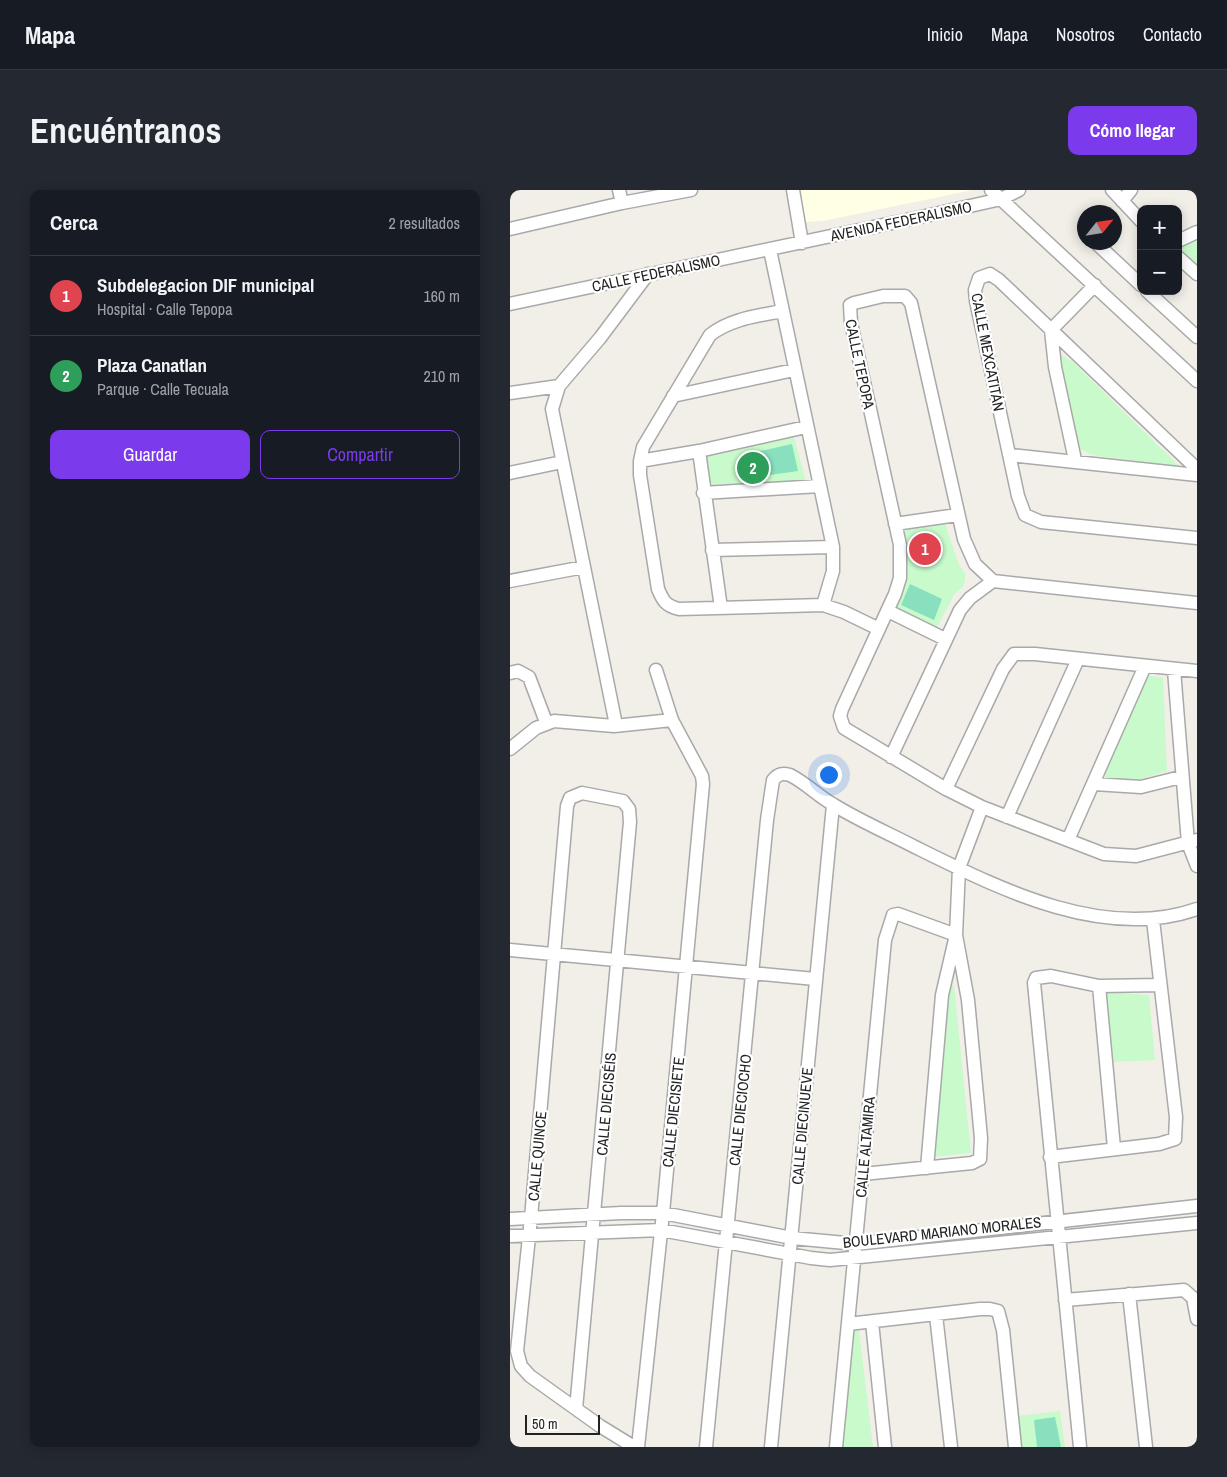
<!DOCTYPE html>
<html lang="es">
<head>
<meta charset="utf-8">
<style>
	:root { --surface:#171b24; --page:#242831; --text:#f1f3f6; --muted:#9ea1a6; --line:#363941; --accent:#7c3aed }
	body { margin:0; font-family:"Archivo Narrow",sans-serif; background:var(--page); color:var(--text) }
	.controls { position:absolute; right:15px; top:15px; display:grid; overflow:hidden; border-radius:10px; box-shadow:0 2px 12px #0003 }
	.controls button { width:45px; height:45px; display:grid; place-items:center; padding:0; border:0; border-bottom:1px solid var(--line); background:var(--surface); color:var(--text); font:25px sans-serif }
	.compass { position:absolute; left:567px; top:15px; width:45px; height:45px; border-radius:50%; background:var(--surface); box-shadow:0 2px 12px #0003; rotate:60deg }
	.scale { position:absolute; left:15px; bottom:12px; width:75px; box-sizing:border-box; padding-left:5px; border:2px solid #222; border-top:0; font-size:14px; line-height:18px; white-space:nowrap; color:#222; -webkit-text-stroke:4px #fff; paint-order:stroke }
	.you { position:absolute; left:318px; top:584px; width:18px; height:18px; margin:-12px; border:4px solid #fff; border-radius:50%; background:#1a73e8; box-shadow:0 0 0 8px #1a73e833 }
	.badge { display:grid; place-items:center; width:32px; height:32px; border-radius:50%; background:var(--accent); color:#fff; font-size:16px; font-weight:700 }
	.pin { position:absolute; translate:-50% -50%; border:2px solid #fff; box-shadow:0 1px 5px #0006 }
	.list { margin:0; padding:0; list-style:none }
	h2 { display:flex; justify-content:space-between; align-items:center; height:65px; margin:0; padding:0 20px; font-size:21px }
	h2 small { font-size:16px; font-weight:400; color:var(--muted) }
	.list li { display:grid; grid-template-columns:32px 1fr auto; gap:15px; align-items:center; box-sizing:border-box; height:80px; padding:0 20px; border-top:1px solid var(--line) }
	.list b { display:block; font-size:19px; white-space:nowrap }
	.list p { margin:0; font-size:16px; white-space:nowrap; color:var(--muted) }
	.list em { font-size:16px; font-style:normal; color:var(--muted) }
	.actions { display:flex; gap:10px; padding:15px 20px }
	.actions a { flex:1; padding:11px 0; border:1px solid var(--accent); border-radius:10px; text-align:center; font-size:18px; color:var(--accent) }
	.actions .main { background:var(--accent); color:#fff }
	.map { position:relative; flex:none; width:687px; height:1257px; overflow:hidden; border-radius:10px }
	header { display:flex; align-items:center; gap:30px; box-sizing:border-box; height:70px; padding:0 25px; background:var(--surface); border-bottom:1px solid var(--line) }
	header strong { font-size:24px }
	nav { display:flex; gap:28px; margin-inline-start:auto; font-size:18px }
	.intro { display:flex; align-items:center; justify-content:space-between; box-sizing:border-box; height:120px; padding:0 30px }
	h1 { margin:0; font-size:35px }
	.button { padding:12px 22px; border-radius:10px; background:var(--accent); color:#fff; font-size:18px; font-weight:700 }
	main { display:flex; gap:30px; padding:0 30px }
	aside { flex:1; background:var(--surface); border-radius:10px; box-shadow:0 2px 12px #0003 }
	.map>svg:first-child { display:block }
</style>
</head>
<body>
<header>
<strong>Mapa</strong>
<nav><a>Inicio</a><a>Mapa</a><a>Nosotros</a><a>Contacto</a></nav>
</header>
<div class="intro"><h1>Encuéntranos</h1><a class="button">Cómo llegar</a></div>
<main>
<aside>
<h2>Cerca<small>2 resultados</small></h2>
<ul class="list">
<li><span class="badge" style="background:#e0444e">1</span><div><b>Subdelegacion DIF municipal</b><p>Hospital · Calle Tepopa</p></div><em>160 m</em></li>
<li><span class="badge" style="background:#2e9e5b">2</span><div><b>Plaza Canatlan</b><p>Parque · Calle Tecuala</p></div><em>210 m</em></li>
</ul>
<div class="actions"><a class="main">Guardar</a><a>Compartir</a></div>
</aside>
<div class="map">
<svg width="687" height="1257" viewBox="0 0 687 1257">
	<rect width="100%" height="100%" fill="#f2efe9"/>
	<path fill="#ffffe5" d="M288,0h175l-150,31 -19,1z"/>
	<path fill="#c8facc" d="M684,49l3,1v27l-19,-17 6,-7z
		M542,160l21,12 107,105 -88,-12 -14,-7z
		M284,247l12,44 -101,4 -1,-30z
		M435,334l14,41 6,8v8l-3,7 -7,5 -18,34 -43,-18c10,-26 17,-49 8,-76l7,-4z
		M637,485l16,3 4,93 -33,10 -30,-3z
		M438,792l6,4 17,167 -39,4z
		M595,802l44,3 6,65 -42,2z
		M340,1138l9,2 14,117h-34z
		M550,1221l5,36h-45l-3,-31z"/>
	<path fill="#88e0be" d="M282,254l6,27 -35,5 -7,-24z
		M400,394l32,15 -8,21 -33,-15z
		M545,1227l6,30h-24l-3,-27z"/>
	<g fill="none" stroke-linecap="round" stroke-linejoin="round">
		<defs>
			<path id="minor" d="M109,0l3,13
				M283,0l9,53
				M481,0l206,191
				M602,0l29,31
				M612,11l9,-11
				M0,39l112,-26 69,-13
				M668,51l19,-9
				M585,52l46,43
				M260,60l63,297v24l-10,34
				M668,67l19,17
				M637,101l50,46
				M0,114l420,-89 71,-16 18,-9
				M272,121c-25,5 -52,8 -72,24l-67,112 -3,14v14l18,114c5,12 8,17 21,20l144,-4 21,7 35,17
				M0,203l49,-7
				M163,206l121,-26
				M189,261l22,157
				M500,265l187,20
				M565,270l-20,-93 -4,-37 44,-45
				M130,271l59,-10 107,-24
				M687,279l-198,-189 -9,-6 -11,4 -4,12 1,11 42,195 7,19 16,7 156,16
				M0,283l52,-11
				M193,303l117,-7
				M385,334l62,-9
				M202,360l121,-3
				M0,391l74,-14
				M483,391l-18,-17 -11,-25 -53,-236 -6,-7h-22l-29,7 -4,2 1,18 49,222v33l-5,16 -53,115 -2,7 4,12 102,61 36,18 122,47 32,2 61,-16
				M483,391l204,22
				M378,421l57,28
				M664,480l14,173 9,23
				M0,483l8,-2 11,6 17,45
				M106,535l-64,-316 7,-23 41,-48 48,-64
				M0,559l26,-21 18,-7 60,5 58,-6
				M381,567l69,-147 10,-12 23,-17
				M584,594l47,3 40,-10
				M436,599l57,-120 11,-15h21l162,17
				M497,627l71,-158
				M558,650l77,-174
				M0,760l305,29
				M589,796l15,162
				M540,967l109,-13 16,-5 1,-22 -23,-197
				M353,984l109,-11 8,-4 1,-21 -13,-138 -12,-65 3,-67 23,-61
				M0,1029l111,-6h42l129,25 64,6 341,-38
				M0,1046l151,-6 150,28 19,2 367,-37
				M619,1104l17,153
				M555,1110l119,-10 9,8 4,21
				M426,1125l15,132
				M362,1132l13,125
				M338,1134l132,-15h10l8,2 5,19 12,117
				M66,1219l54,-587 -1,-13 -6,-8 -41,-8 -12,5 -3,8 -36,412 -14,133 4,15 9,10 70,50 34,21
				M128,1257l25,-234 40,-429 -1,-8 -30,-56 -16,-50
				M196,1257l61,-627 6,-40c5,-6 9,-7 17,-5 16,8 28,21 44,30 26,16 54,28 81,42 83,41 188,95 282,62
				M261,1257l62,-642
				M326,1257l49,-507 8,-25 5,-1 58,21 -14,60 -15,173
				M570,1257l-46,-464 2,-5 15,-2 48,10 61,-1"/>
		</defs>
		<use href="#minor" stroke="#a9a9a9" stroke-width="15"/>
		<use href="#minor" stroke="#fff" stroke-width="12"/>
	</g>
	<g text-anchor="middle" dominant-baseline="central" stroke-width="4.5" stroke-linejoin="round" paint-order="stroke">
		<g font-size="15" fill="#222" stroke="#fff">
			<text transform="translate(391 31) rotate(-12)">AVENIDA FEDERALISMO</text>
			<text transform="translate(146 83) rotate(-12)">CALLE FEDERALISMO</text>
			<text transform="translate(478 162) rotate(79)">CALLE MEXCATITÁN</text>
			<text transform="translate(350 174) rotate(78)">CALLE TEPOPA</text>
			<text transform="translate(96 914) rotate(-85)">CALLE DIECISÉIS</text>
			<text transform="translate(230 920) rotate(-84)">CALLE DIECIOCHO</text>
			<text transform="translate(163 922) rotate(-84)">CALLE DIECISIETE</text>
			<text transform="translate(292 936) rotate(-85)">CALLE DIECINUEVE</text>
			<text transform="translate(355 957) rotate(-85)">CALLE ALTAMIRA</text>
			<text transform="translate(27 966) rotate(-85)">CALLE QUINCE</text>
			<text transform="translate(432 1042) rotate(-6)">BOULEVARD MARIANO MORALES</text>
		</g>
	</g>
</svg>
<div class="controls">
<button>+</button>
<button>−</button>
</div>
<svg class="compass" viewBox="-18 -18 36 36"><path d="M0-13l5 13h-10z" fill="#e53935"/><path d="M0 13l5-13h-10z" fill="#9ea1a6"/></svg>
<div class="scale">50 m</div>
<div class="you"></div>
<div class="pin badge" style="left:415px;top:359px;background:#e0444e">1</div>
<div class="pin badge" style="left:243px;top:278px;background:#2e9e5b">2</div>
</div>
</main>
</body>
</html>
